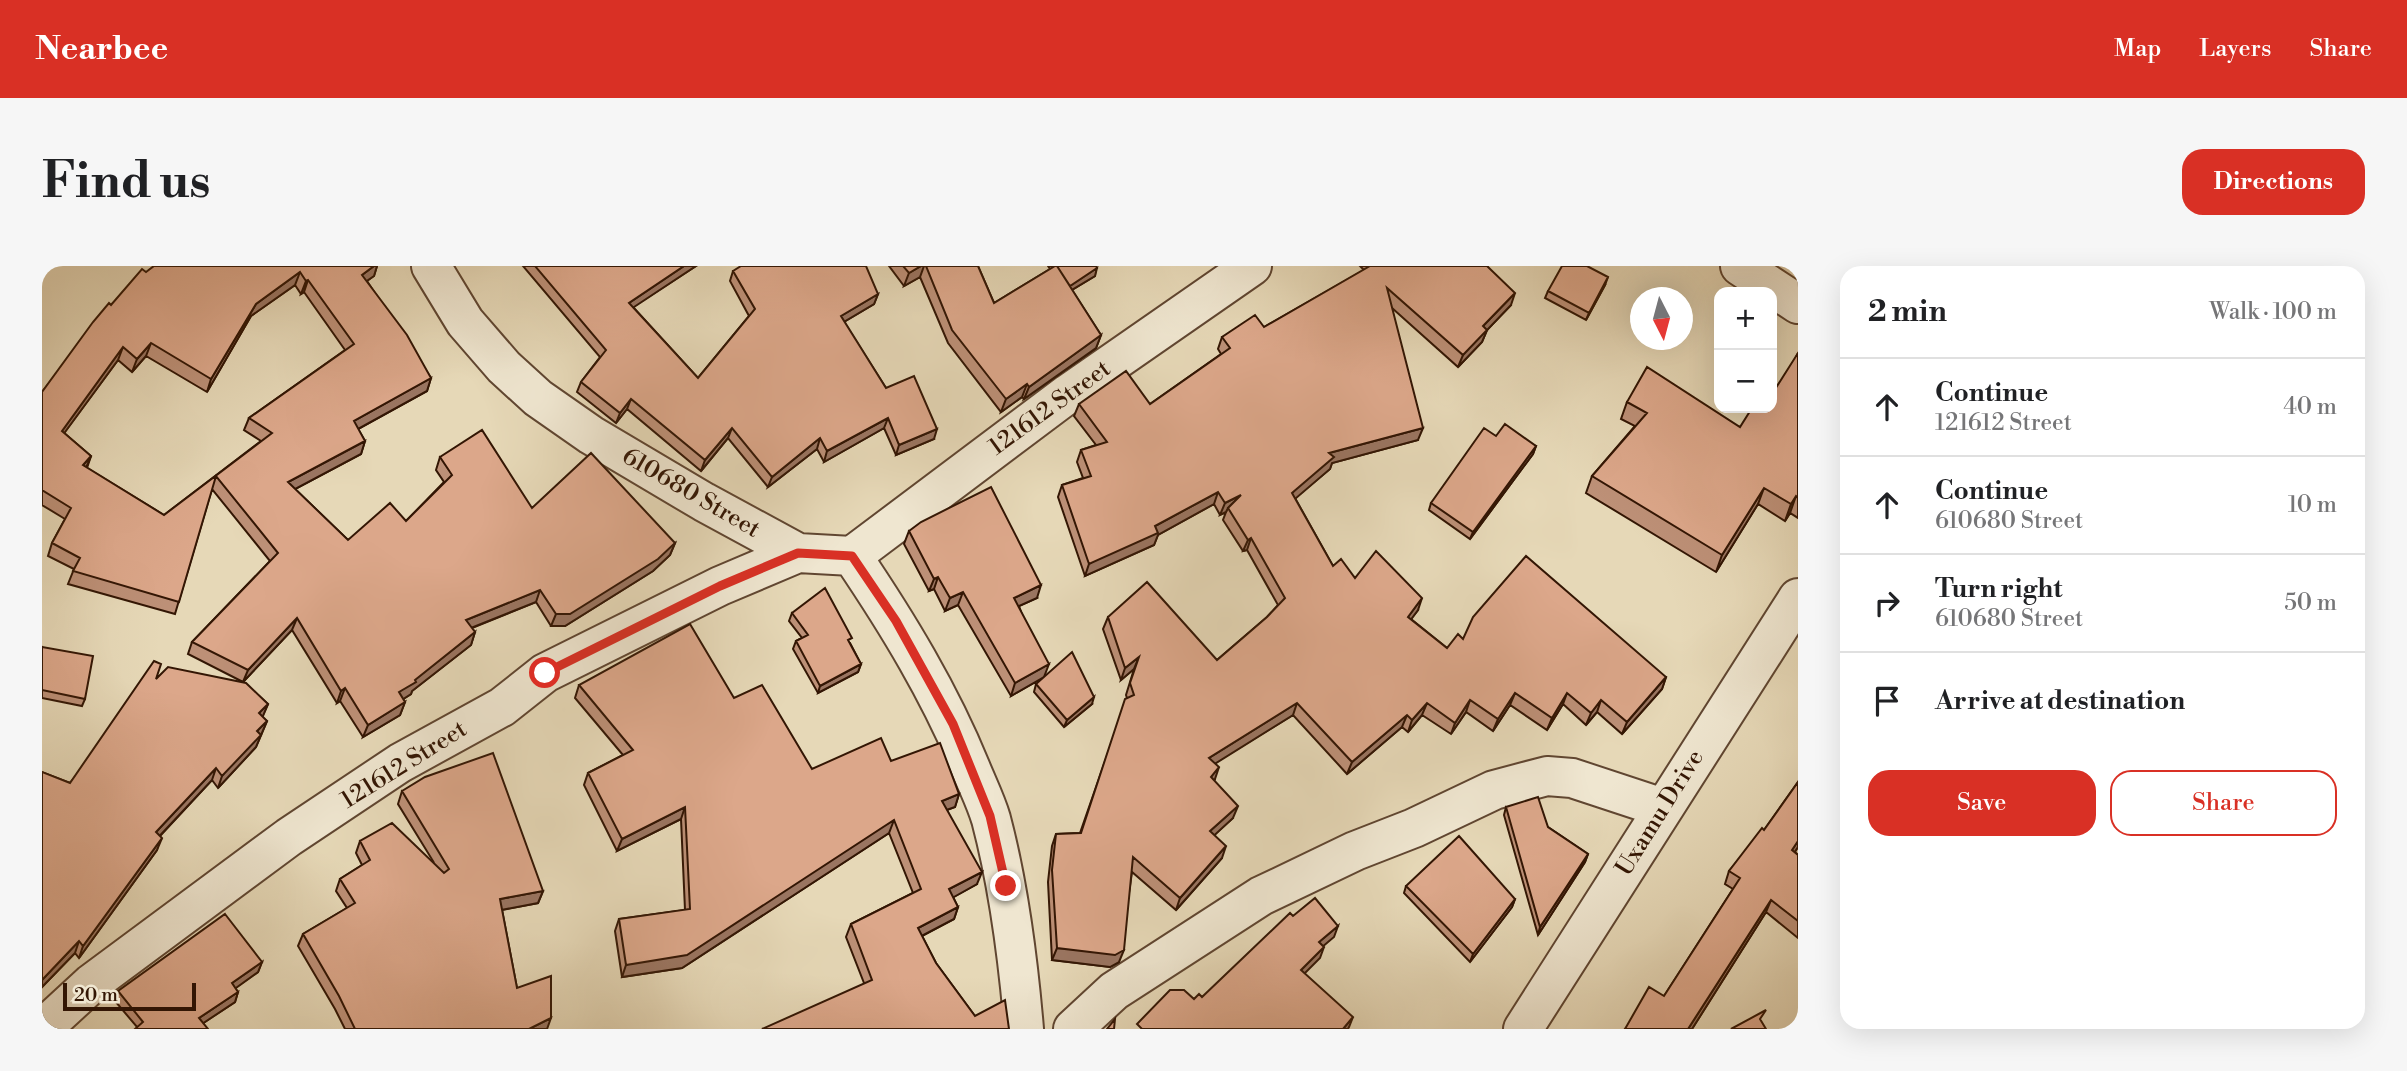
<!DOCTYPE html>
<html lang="en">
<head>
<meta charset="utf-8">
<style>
	:root { --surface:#fff; --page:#f6f6f6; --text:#202124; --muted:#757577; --line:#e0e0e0; --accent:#d93025 }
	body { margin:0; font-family:"Libre Bodoni",serif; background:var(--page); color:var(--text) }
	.controls { position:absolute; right:21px; top:21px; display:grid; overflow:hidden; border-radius:14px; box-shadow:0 7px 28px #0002 }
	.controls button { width:63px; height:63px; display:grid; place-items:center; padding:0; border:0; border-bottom:2px solid var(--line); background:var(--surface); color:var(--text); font:35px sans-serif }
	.compass { position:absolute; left:1588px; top:21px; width:63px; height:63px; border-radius:50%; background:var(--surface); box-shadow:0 7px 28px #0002; rotate:174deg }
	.scale { position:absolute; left:21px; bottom:18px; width:133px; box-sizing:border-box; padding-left:7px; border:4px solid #331604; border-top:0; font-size:19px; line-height:24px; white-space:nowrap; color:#331604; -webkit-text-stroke:5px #efe6d0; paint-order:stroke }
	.stop { position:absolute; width:21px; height:21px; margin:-16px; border:5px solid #d93025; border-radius:50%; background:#fff }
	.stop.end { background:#d93025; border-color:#fff; box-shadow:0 2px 7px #0008 }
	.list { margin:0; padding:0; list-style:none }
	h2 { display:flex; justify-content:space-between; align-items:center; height:91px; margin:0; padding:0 28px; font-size:30px }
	h2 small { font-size:23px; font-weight:400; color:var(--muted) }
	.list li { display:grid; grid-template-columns:46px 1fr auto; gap:21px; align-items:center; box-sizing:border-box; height:98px; padding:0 28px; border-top:2px solid var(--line) }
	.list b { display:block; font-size:26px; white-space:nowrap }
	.list p { margin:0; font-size:23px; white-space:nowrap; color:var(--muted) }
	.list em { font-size:23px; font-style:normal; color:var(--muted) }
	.actions { display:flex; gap:14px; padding:21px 28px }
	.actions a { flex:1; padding:16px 0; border:2px solid var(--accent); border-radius:21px; text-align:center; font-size:24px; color:var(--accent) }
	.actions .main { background:var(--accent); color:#fff }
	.icon { flex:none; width:38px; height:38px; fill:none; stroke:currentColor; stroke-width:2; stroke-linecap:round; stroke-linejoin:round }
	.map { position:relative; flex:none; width:1756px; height:763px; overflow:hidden; border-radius:21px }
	header { display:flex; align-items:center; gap:42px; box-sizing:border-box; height:98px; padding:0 35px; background:var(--accent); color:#fff }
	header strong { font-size:33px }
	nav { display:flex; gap:38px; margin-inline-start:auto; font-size:24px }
	.intro { display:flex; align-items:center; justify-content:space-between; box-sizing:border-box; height:168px; padding:0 42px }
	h1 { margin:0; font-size:49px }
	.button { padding:18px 32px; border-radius:21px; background:var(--accent); color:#fff; font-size:24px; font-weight:700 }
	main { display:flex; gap:42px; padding:0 42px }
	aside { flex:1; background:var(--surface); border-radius:21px; box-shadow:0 7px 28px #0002 }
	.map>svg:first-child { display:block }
</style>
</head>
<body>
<header>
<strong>Nearbee</strong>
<nav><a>Map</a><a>Layers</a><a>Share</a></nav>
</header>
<div class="intro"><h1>Find us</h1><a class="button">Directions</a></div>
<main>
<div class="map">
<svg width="1756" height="763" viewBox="0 0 1756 763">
	<rect width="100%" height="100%" fill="#e6d8b7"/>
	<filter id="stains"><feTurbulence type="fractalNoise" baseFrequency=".00286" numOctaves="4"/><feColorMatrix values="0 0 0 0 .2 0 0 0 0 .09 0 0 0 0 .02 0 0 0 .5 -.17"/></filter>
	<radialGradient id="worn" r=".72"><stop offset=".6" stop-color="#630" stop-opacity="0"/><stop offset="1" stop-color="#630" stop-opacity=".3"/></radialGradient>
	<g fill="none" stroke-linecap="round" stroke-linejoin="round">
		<defs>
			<path id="minor" d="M389,0l34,56 39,45 34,31 53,37 113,67 94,51 54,3
				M1698,0l58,38
				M810,290c46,68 88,137 119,213 7,17 15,33 20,50 18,68 27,139 33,210
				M810,290l217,-163 183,-127
				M0,763l50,-46 197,-146 111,-74 102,-56 43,-34 175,-87 78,-33
				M1031,763l41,-38 147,-95 94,-45 59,-23 80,-38 53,-14 25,2 91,30
				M1481,763l275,-431"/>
		</defs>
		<use href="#minor" stroke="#604631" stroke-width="42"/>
		<use href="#minor" stroke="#efe6d0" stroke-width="38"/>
	</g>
	<path fill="#bd9077" stroke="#331604" stroke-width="2" fill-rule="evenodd" d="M112,0h223l-3,10 -7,5 64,97 -4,13 -69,38 7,12 -4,13 -66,35 53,51 58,-19 38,-39 -8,-12 4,-13 92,51 143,35 -5,12 -17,16 -88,55h-14l-15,-24 -64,26 3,4 -4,13 -59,46 -1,3 -8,5 2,3 -5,13 -37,22 -23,-36 -3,2 -45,-73 -49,52 25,22 -6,13 5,4 -11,26 -38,41 -6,-8 -52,56 -3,14 -78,108 -4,-5 -33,34v-215l28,11 86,-104 87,3 -55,-28 4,-12 78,-81 -58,-72 -37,125 -107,-30 6,-15 -26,-13 4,-13 13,-24 -23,-14v-113l69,-87zM253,19l6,9 3,-2 41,58 -96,68 -5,12 17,11 -97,74 -77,-47 4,-12 -27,-23 54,-73 14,12 14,-16 61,36 44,-76z
		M481,0h173l-63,41 65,71 51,-62 -19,-35 3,-10 145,23 -4,10 -30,18 42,66 48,51 -38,16 -12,-27 -60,34 -7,-13 -49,38 -40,-49 -27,33 -74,-62 -11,14 -39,-31 4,-10 19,-25z
		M847,0h89l16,37 56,-34 -2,-3h48l-1,10 -23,14 29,45 -5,13 -72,51 -2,-2 -21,15 -53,-69 -28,-66 -16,9z
		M1318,0h127l24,39 -24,25 -5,12 -24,25 -66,-59 26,132 -86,23 -2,6 -35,29 38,68 85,44 -7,9 36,29 16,-9 203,38 -4,12 -40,45 -25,-22 -11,13 -23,-21 -16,26 -37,-25 -17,26 -27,-19 -15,22 -29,-19 -14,17 -6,-5 -55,47 -54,-59 -78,48v16l-1,2 19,37 -19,17 8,23 -46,52 -44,-38 -13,90 -9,5 -58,-7 -4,-78 4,-36 4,-12 24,-1 47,-135 -1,-3 8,-26 -13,11 -18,-51 5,-12 109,43 50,-43 11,-12 -31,-55 -4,1 -20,-31 3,-8 -6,3 -6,-11 -56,31 -4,10 -69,31 -27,-79 4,-12 21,-7 -6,-16 4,-12 15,-5 -22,-29 5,-12h71l71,-50 -3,-5 4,-12 42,-10 100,-57z
		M1563,19l-19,35 -41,-22 3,-7z
		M1756,87v165l-8,-5 -5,8 -27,-17 -42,68 -130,-79 6,-17 43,-50 -14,-7 6,-17 113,25 32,-19z
		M1454,170l40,10 -3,8 -63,85 -41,-29 2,-7z
		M867,265l128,67 -18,8 25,71 -33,19 -53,-91 -13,6 -11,-22 -5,2 -25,-47z
		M750,347l58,30 11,21 -3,8 -40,21 -25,-44 3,-8 6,-3 -13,-17z
		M0,381l43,52 -3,7 -40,-8z
		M994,418l56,20 -28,23 -30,-35z
		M537,419l155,13 78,71 79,-8 68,33 -4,13 -8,3 30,74 -24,13 5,10 -4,12 -32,17 14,27 39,53 34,13 -145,-46 -18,-46 5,-13 62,-31 -24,-60 -207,135 -60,9 -7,-46 4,-12 66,-9 -4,-91 -64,32 -33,-66 4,-12 35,-18 -48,-57z
		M1756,516v65l-3,5 3,3v83l-32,-26 -74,117h-67l39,-33 69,-107 -8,-5 4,-13 35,-41z
		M360,525l141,100 -5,12 -36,7 15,78 30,41h-202l-10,-20 -37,-63 5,-12 44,-26 -11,-17 4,-12 22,-14 -6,-12 4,-12 73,20 -35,-57z
		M1464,541l42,20 40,27 -3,8 -47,73 -34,-120z
		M1364,620l109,13 -3,8 -42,55 -66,-69z
		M220,696l-4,10 -23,16 3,4 -3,10 -32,21 -66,4 -22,-26 3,-10z"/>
	<path fill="#9a7561" stroke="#331604" stroke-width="2" d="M332,0h3l-3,10 -16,11 4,-12z
		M642,0h12l-71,47 4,-10z
		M879,0h3l-4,11 -16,9 5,-13z
		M1055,2l-2,8 -30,18 3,-7z
		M258,6l-5,13 -44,31 -44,76 4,-13 45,-75z
		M1566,11l-3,8 -19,35 3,-7z
		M266,14l-4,12 -3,2 5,-13z
		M1473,27l-4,12 -24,25 -5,12 -24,25 5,-12 20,-29z
		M836,28l-4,10 -37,22 4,-10z
		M1059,69l-5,13 -72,51 5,-12z
		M109,77l-5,13 -14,16 5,-13z
		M81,81l-5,13 -61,83 5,-12z
		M389,112l-4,13 -78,43 5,-13z
		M985,118l-5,13 -21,15 5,-13z
		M589,133l-4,10 -11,14 4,-10z
		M846,152l-4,10 -60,34 3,-11z
		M690,162l-4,10 -27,33 4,-11z
		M1381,162l-5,12 -86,23 -2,6 -42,36 4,-12 37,-40z
		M895,163l-3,10 -38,16 3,-10z
		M778,172l-3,11 -49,38 4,-10z
		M323,175l-4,13 -77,41 4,-13z
		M1494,180l-3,8 -63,85 3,-7z
		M49,190l-5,12 -3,-3z
		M1722,222l-6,16 -42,68 6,-17z
		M1176,226l-4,12 -56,31 -4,10 -69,31 4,-12 66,-38z
		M1199,229l-13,13 -2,4 -6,3 5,-12z
		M1754,230l-6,17 -5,8 6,-17z
		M1209,272l-4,12 -4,1 5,-11z
		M633,277l-5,12 -17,16 -88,55h-14l5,-12z
		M896,311l-4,12 -5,2 5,-12z
		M999,319l-4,13 -27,12 4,-12z
		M498,324l-4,12 -75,30 5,-12z
		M921,326l-5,13 -13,6 5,-13z
		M1380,332l-4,12 -14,19 4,-12z
		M255,352l-5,12 -49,52 5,-12z
		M433,366l-4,13 -59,46 -1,3 -17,11 5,-13z
		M1097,391l-5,12 -13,11 4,-12z
		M819,398l-3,8 -40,21 2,-7z
		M1007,398l-5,13 -33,19 4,-13z
		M1624,411l-4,12 -40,45 5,-12z
		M303,422l-5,13 -3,2 4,-12z
		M1473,427l-5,12 -17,26 5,-12z
		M1525,427l-4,11 -16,26 5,-12z
		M1052,431l-2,7 -28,23 3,-7z
		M1428,434l-4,12 -15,22 4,-11z
		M1559,434l-4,12 -11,13 5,-12z
		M363,436l-5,13 -37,22 5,-12z
		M1255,437l-4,12 -88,55 4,-12z
		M1385,437l-5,12 -14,17 4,-12z
		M226,438l-5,12 -8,9 4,-12z
		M1365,449l-5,12 -55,47 5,-12z
		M225,455l-11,26 -38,41 4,-12 35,-45z
		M1177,501l-4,12 -9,10 5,-12z
		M174,502l-4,12 -60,64 4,-12z
		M917,528l-4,13 -17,6 4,-12z
		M1196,540l-5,12 -27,25 4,-12z
		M643,541l-4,12 -64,32 5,-12z
		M852,554l-5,13 -207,135 -60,9 4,-12z
		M120,572l-5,12 -78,108 4,-12z
		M1756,575v6l-11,16 5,-13z
		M1184,580l-4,12 -46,52 4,-12z
		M1546,588l-3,8 -47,73 2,-8z
		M940,606l-5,12 -32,18 4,-13z
		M501,625l-5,12 -42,8 4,-12z
		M1473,633l-3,8 -42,55 3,-8z
		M1729,634l-5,12 -74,117h-4z
		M916,641l-4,12 -40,21 4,-12z
		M1296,660l-4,11 -19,16 4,-11z
		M37,675l-4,12 -33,34v-7z
		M1282,681l-4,11 -23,23 4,-11z
		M1015,682l67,2 -5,12 -9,5 -58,-7z
		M220,696l-4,10 -29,21 3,-10z
		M196,726l-3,10 -39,26 3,-10z
		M1311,751l-4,10 -1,2h-5z
		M509,752l-4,11h-18z"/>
	<path fill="#dca78a" stroke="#331604" stroke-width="2" fill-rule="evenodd" d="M112,0h220l-12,9 45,60 24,43 -77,43 11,20 -77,41 60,58 42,-37 16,18 46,-46 -12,-18 42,-27 50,78 59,-55 84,90 -17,16 -88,55h-14l-16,-24 -74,30 9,12 -60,48 1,2 -17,10 6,10 -37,23 -23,-37 -4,3 -44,-73 -49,52 -56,-28 86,-89 -62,-77 -37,126 -106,-31 7,-13 -28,-15 19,-35 -29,-18v-98l51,-70 16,-19 2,2 31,-36 4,3zM258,6l6,9 2,-1 46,64 -105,74 23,15 -108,82 -81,-50 8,-9 -29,-25 61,-84 14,12 14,-16 60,36 45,-75z
		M493,0h149l-55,37 69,75 57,-69 -22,-38 8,-5h125l12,28 -37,22 45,72 28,-12 23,53 -38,16 -11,-27 -61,33 -7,-13 -48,39 -40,-49 -27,32 -74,-61 -11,14 -39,-31 25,-32z
		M861,0h18l-12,7z
		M884,0h52l16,37 61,-37h2l44,69 -72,52 -2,-3 -21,15 -54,-69z
		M1015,0h39l1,2 -27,18z
		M1328,0h117l28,27 -32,33 4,4 -24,25 -76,-67 36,140 -94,25 5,4 -42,36 41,73 8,-7 14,19 21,-27 46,47 -14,19 39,31 11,-14 5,5 10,-22 53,-61 140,121 -39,45 -26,-22 -10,13 -24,-20 -15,25 -37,-25 -17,26 -28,-19 -15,23 -28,-20 -15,17 -5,-5 -55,47 -55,-59 -88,55 10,9 -8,10 27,29 -28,25 16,15 -46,52 -47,-41 -9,93 -9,5 -58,-7 -5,-78 4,-36 25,-1 44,-134 9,-4 -4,-12 9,-26 -14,11 -17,-51 39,-35 70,78 50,-43 18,-19 -34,-60 -3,2 -20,-32 13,-13 -16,8 -7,-11 -63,34 3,7 -69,31 -27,-79 29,-9 -10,-26 26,-8 -28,-38 47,-33 24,33 80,-56 -8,-11 33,-22 9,12z
		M1520,0h25l21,11 -19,36 -41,-22z
		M1756,87v145l-2,-2 -5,8 -27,-16 -42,67 -130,-79 55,-63 -20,-11 20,-35 93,60 12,-19h20v-14z
		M1463,158l31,22 -63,86 -42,-29 53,-75 12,8z
		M949,221l50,98 -27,13 35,66 -34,19 -52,-91 -13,6 -12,-21 -4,2 -25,-48 12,-9z
		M783,322l27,50 -4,2 13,24 -41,22 -24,-45 12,-6 -16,-22z
		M648,358l44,74 28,-13 50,84 69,-31 10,23 49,-18 19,51 -17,7 40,71 -33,17 9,18 -40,21 18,35 39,53 30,-16 4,29h-247l110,-49 -21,-56 70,-35 -27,-69 -207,135 -61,10 -7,-46 71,-10 -5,-102 -63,32 -34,-66 45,-23 -54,-65z
		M0,381l51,9 -8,43 -43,-9z
		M1030,386l22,45 -27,23 -31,-36z
		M112,395l7,3 -5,15 12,-12 78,16 22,21 -9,9 8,8 -10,10 4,4 -39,41 -6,-8 -60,64 6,6 -79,108 -4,-5 -37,39v-208l28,11z
		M451,487l50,138 -43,8 17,89 34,-12v42l-22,11h-174l-16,-33 -36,-62 52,-31 -15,-24 30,-19 -10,-19 32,-18 52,50 5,-4 -47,-78 23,-14z
		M1756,516v59l-6,9 6,5v66l-27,-21 -83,129h-63l24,-42 15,9 76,-118 -11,-7 33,-43 2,2z
		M1496,531l10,30 40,27 -48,73 -34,-120z
		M1417,570l56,63 -42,55 -67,-68z
		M1273,632l23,28 -19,16 5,5 -23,23 52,47 -10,12h-201l-5,-5 33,-34h14l10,9 5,-5 3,3 88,-84 3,3z
		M183,648l37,48 -30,21 6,9 -39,26 9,11h-73l8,-7 -25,-31z
		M1724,744l-6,9 6,10h-35z
		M1073,753l-1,10h-7z"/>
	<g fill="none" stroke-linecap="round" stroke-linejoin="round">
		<path stroke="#d93025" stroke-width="9" d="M503,407l175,-87 78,-33 54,3 44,65 57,103 37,92 16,70"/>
	</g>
	<g text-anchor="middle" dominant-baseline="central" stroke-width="7" stroke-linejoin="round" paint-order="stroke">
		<g font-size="24" fill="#331604" stroke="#efe6d0">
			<text transform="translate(1008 142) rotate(-36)">121612 Street</text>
			<text transform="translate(649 227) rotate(30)">610680 Street</text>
			<text transform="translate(362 499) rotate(-32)">121612 Street</text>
			<text transform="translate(1618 547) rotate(-58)">Uxamu Drive</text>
		</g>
	</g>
	<rect width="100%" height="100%" filter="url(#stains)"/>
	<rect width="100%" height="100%" fill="url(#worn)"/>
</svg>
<div class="controls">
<button>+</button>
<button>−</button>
</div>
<svg class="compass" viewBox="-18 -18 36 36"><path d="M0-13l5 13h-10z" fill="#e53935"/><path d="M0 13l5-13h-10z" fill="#757577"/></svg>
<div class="scale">20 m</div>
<div class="stop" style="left:503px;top:407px"></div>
<div class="stop end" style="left:964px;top:620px"></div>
</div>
<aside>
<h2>2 min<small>Walk · 100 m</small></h2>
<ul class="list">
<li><svg class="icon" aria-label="ahead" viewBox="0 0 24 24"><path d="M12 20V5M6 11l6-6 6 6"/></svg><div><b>Continue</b><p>121612 Street</p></div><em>40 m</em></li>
<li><svg class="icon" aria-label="ahead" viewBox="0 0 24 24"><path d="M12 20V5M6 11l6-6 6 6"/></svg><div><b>Continue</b><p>610680 Street</p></div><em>10 m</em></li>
<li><svg class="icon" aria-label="right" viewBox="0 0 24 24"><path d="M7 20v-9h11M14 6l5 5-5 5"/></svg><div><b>Turn right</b><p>610680 Street</p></div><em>50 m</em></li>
<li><svg class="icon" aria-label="arrive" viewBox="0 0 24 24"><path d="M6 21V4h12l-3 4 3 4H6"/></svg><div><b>Arrive at destination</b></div></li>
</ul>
<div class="actions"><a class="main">Save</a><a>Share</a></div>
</aside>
</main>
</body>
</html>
